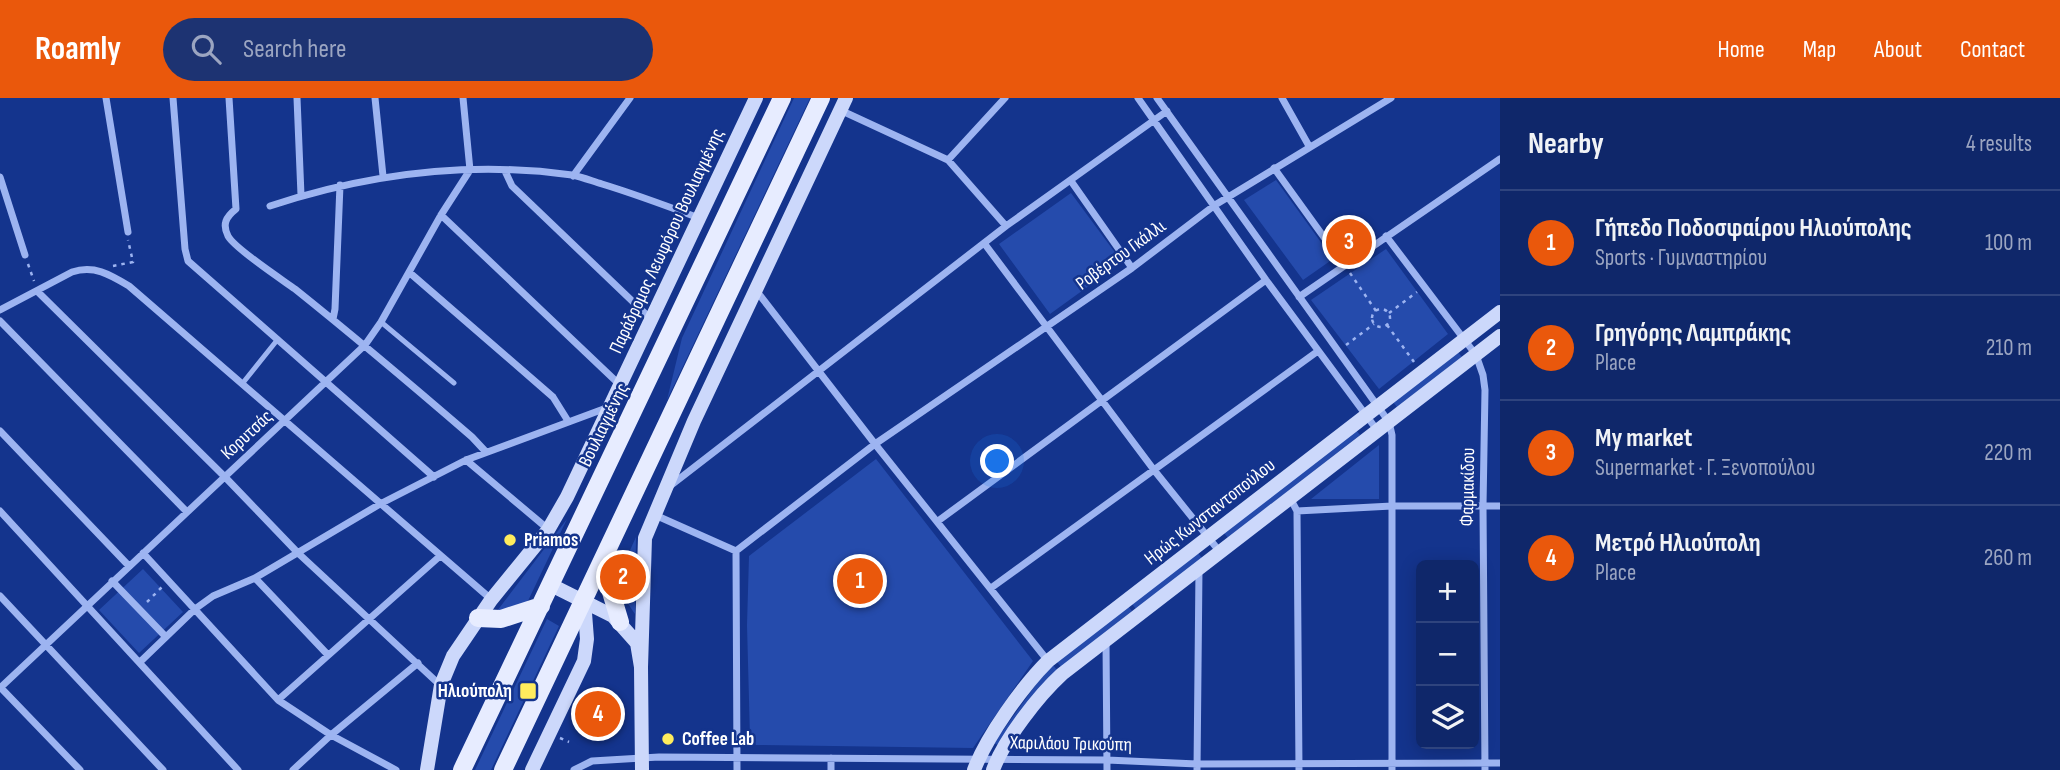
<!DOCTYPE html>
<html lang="en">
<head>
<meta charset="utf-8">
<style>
	:root { --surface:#0f276a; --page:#1d3372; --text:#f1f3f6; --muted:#9ba5c1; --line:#2f447e; --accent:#ea580c }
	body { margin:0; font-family:"Sofia Sans Condensed",sans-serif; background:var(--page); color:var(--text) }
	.controls { position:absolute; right:21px; bottom:21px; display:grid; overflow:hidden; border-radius:10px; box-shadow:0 4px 18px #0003 }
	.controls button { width:63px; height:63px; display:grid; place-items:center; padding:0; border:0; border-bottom:2px solid var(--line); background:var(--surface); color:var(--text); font:35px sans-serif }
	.you { position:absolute; left:998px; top:364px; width:24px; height:24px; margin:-18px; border:5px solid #fff; border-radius:50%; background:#1a73e8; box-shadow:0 0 0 10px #1a73e833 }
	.badge { display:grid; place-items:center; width:46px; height:46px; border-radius:50%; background:var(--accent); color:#fff; font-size:23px; font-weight:700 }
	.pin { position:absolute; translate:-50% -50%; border:4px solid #fff; box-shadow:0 2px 7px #0006 }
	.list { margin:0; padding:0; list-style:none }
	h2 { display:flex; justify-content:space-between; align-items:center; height:91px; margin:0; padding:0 28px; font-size:30px }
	h2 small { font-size:23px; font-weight:400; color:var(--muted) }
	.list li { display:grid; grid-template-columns:46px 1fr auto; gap:21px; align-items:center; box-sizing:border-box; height:105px; padding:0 28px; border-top:2px solid var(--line) }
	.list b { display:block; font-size:26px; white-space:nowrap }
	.list p { margin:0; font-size:23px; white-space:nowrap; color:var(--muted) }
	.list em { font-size:23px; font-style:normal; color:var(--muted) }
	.icon { flex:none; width:38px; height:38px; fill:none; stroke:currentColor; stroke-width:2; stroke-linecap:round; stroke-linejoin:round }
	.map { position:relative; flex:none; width:1500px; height:672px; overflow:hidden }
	header { display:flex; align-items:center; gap:42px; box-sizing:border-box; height:98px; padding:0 35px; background:var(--accent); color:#fff }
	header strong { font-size:33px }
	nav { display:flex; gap:38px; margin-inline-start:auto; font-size:24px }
	.search { width:490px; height:63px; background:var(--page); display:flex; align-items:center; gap:18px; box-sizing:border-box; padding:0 24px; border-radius:38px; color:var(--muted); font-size:26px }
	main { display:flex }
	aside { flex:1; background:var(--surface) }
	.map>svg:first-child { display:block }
</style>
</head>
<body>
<header>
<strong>Roamly</strong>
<div class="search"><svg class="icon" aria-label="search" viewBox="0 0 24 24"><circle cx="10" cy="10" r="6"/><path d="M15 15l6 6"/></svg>Search here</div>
<nav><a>Home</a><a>Map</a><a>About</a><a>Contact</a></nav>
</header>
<main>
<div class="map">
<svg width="1500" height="672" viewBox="0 0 1500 672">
	<rect width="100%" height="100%" fill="#14348d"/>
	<path fill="#254bac" d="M794,0h16l-143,302 15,-62z
		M1276,82l57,79 -30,21 -59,-80z
		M1071,95l51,69 -72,52 -51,-70z
		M1386,151l62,85 -69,55 -68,-89z
		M1458,254l4,5 -65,50 -4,-5z
		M1356,332l4,5 -132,103 -4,-5z
		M1379,347v54h-68z
		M876,361l157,202 -60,87 -217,-3 -6,-7 -3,-113 2,-69z
		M567,421l-41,86 -29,6z
		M636,439l-1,77c-25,-35 -15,-40 1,-77z
		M1198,455l4,5 -66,51 -4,-5z
		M143,471l40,43 -44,41 -40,-43z
		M1128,508l4,5 -71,56 -4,-5z
		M547,521l12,7 -68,144h-16z
		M1053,567l4,5 -57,76 -6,-3 43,-60z"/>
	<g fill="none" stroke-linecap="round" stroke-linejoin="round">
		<path stroke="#9db4f1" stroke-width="2.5" stroke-dasharray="3.5 5" stroke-linecap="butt" d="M28,166l6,17
			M113,168l20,-4 -5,-22
			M1350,175l26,38
			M1372 220a9 9 0 1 1 18 0a9 9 0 1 1-18 0Z
			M1389,215l28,-21
			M1387,227l27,37
			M1346,247l28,-21
			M147,504l15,-15
			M560,640l9,4"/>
		<path stroke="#9db4f1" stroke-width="5" d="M381,224l73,61
			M242,286l36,-45"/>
		<path stroke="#9db4f1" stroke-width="7" d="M106,0l22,134
			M173,0l12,151 3,12 246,216
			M229,0l7,111c-10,8 -14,15 -8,27 6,12 53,43 67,53 60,48 119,98 177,148l14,15
			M297,0l4,97
			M375,0l8,78
			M1138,0l128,182 111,150
			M1157,0l232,324 3,13v335
			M1282,0l27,48
			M840,12l108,50 58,66
			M948,62l57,-62
			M1274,70l70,97
			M505,73l7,15 140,134
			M573,78l57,-78
			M0,79l25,78
			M1071,83l61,87
			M270,108c97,-32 200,-45 302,-31 10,2 20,6 30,9 33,10 65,22 97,34
			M441,117l179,170
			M1386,138l90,119 7,20 2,15 -2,116 2,264
			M984,145l170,227 66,82
			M410,175l143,124 15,24
			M755,191l120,155 173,217
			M37,193l188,186 73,76 142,132
			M1299,199l201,-138
			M0,212l72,-38c22,-7 37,2 57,14l362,313
			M333,221l2,-10 5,-124
			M0,223l187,191
			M0,333l129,135
			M466,362l82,69
			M670,388l336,-260 161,-115
			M1290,400l7,13 95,-5h108
			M0,413l238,259
			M1297,413l2,259
			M655,417l81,36
			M938,423l328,-241
			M736,453l139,-107 257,-176 83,-63 176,-107
			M736,453l1,219
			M143,455l135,147 53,35 65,35
			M255,480l73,77
			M112,483l54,56
			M991,490l327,-237
			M0,498l163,174
			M1106,543l1,129
			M140,564l55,-53 18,-13 42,-18 125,-74 86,-44 143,-53
			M0,589l80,83
			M0,590l365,-343 16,-23 60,-107 29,-45 -7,-72
			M278,602l162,-144
			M831,660v12
			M293,672l38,-35 87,-72
			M574,672l18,-9 67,-4 448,3 90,4 303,-1
			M1197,672l2,-201"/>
		<path stroke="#ccd8fb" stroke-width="14" d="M551,487l62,31 24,27 4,24 1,103
			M641,569l4,-129 49,-117 152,-323
			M427,672l14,-85 12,-29 38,-56 57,-70 19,-33 189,-399
			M532,672l52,-109 3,-22 -3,-39
			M974,672c13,-34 48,-83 74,-109l452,-349
			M993,672c11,-30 45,-74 69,-96l438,-338"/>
		<path stroke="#e7ecff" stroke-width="18" d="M602,464l18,60
			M478,520l23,1 40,-13
			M462,672l320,-672
			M503,672l318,-672"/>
	</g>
	<g fill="#ffec5d" stroke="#14348d" stroke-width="2.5">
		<circle cx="510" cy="442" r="7"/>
		<rect x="519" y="584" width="18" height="18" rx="3.5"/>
		<circle cx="668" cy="641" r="7"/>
	</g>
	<g text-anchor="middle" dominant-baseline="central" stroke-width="5" stroke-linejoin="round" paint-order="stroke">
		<g font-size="19" fill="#fff" stroke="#14348d">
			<text transform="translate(667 143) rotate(-65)">Παράδρομος Λεωφόρου Βουλιαγμένης</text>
			<text transform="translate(1121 157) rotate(-36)">Ροβέρτου Γκάλλι</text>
			<text transform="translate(604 327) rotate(-64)">Βουλιαγμένης</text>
			<text transform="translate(247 337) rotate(-43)">Κορυτσάς</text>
			<text transform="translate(1468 389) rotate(-89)">Φαρμακίδου</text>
			<text transform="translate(1210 414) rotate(-38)">Ηρώς Κωνσταντοπούλου</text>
			<text transform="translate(1071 646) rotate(1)">Χαριλάου Τρικούπη</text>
		</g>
		<g font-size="19" font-weight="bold" fill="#fff" stroke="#14348d" text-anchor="start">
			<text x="524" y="442">Priamos</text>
			<text x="512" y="593" text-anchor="end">Ηλιούπολη</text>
			<text x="682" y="641">Coffee Lab</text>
		</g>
	</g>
</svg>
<div class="controls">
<button>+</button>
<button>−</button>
<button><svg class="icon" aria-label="layers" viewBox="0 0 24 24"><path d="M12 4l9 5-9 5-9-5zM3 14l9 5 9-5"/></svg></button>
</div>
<div class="you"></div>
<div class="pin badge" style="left:860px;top:483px">1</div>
<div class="pin badge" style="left:623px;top:479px">2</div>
<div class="pin badge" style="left:1349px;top:144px">3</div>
<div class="pin badge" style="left:598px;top:616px">4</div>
</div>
<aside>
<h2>Nearby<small>4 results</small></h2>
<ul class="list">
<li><span class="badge">1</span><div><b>Γήπεδο Ποδοσφαίρου Ηλιούπολης</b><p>Sports · Γυμναστηρίου</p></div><em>100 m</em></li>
<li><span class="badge">2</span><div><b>Γρηγόρης Λαμπράκης</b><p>Place</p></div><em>210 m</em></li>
<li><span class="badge">3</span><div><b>My market</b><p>Supermarket · Γ. Ξενοπούλου</p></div><em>220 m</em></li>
<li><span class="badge">4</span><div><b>Μετρό Ηλιούπολη</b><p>Place</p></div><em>260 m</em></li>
</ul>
</aside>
</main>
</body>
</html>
